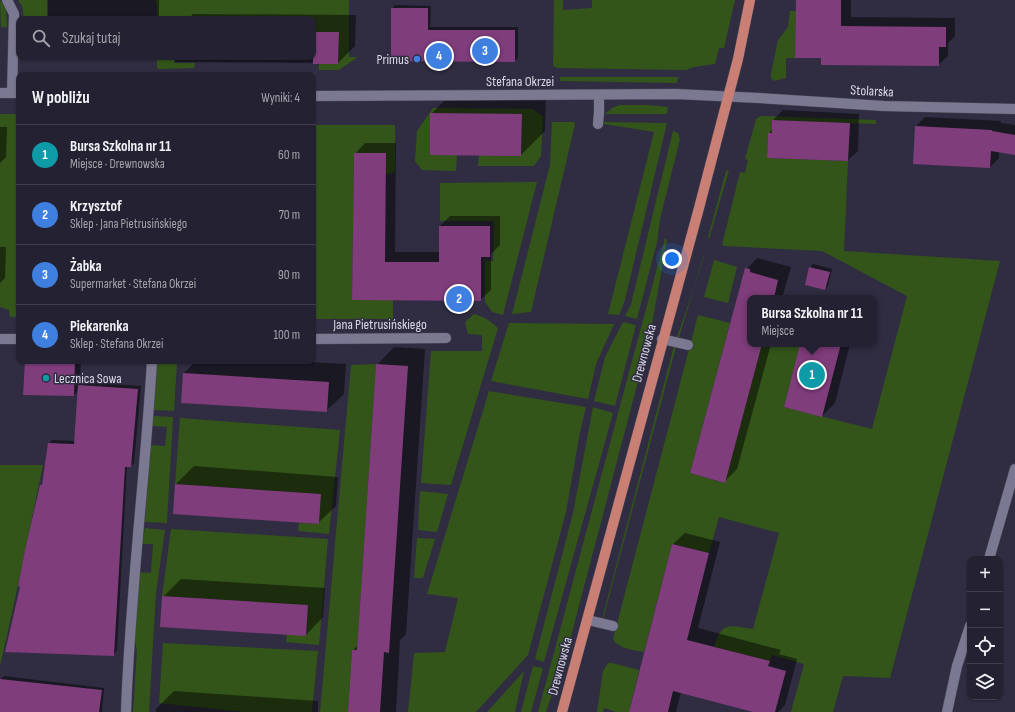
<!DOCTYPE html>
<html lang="pl">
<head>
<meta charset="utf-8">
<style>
	:root { --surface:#242232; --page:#302f3e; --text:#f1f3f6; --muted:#a3a4ac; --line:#413f4d; --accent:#3bd4a4 }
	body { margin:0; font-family:"Sofia Sans Condensed",sans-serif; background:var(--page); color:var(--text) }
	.controls { position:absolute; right:12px; bottom:12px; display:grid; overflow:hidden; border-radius:8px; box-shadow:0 1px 3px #0004 }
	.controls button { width:36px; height:36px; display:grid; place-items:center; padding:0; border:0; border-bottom:1px solid var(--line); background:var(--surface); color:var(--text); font:20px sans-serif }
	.you { position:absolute; left:672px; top:259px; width:14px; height:14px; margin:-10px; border:3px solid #fff; border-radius:50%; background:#1a73e8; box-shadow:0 0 0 6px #1a73e833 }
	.badge { display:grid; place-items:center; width:26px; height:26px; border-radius:50%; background:var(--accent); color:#fff; font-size:13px; font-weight:700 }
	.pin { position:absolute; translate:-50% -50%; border:2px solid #fff; box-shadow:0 1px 4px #0006 }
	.popup { position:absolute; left:747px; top:295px; width:130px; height:52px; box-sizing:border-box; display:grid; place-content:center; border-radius:8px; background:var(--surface); filter:drop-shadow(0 1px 3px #0005); font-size:13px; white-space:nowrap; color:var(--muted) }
	.popup b { font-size:15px; color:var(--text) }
	.popup::after { content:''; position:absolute; left:50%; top:100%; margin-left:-8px; border:8px solid transparent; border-top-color:var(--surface) }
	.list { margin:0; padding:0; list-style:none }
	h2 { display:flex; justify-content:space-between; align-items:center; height:52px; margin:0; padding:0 16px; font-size:17px }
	h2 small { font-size:13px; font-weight:400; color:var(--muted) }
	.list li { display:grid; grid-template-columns:26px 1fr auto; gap:12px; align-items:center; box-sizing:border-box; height:60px; padding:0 16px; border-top:1px solid var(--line) }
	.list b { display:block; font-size:15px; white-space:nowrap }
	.list p { margin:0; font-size:13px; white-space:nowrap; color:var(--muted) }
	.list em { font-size:13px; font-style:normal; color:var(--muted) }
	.icon { flex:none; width:22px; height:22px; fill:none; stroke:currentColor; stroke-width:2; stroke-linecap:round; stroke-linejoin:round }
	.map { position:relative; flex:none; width:1015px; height:712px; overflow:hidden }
	.search { position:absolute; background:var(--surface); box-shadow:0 1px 3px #0004; left:16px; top:16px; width:300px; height:44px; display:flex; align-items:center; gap:10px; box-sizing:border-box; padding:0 14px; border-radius:8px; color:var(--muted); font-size:15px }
	.panel { position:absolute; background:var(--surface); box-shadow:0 1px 3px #0004; left:16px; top:72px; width:300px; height:292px; border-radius:8px }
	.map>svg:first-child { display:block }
</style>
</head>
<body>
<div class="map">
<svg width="1015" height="712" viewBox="0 0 1015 712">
	<rect width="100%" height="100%" fill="#302d42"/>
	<path fill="#335519" d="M0,0l6,9 1,18h-6z
		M18,0h29v19h-23l-2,-13z
		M155,0h194v57h9l-19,13h-20v-6h19l1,-32h-26v-13h-156v-14z
		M554,0h9v10l29,-2v-8h143l-11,48h-5l-4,16 -21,3 -8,3 -129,-2 -4,-2z
		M790,11h6l-1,47h-9v20l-12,3 -3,-3v-4l7,-34 10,-13z
		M157,57h17v6h21l-1,5 -35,1 -2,-1z
		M560,77h118l-1,6 -117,-2z
		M620,105h28l20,2 -1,7h-62l7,-6z
		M433,108l100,1 10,8 -2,39 -7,10h-56l1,-11 42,1 1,-42 -92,-1v41l27,1 -1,16 -34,-1 -7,-9 2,-30z
		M0,114h19v203h-9l-1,-7 -9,-3z
		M761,116l115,4v4l-104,-4v13h-4l-1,25 81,3 -4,90 156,10 -110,417 -47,-2 -10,36h-42l13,-48 -32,-9 -2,6 -56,-14c8,-27 16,-21 39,-18l26,-96 -60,-16 -10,36 -37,-9 -28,108c-10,-2 -26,-3 -31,-13l85,-324 32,8 -40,150 34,10 38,-139h38l-16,63 88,22 35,-133 -85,-45 -97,-5 -3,-1 18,-73 5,1 3,-13 -3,-1 11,-40z
		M552,122h22l1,2 -44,188 -19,2 38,-149z
		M604,122l63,1 -42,177 -6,15 -11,-1 46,-182 -50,-8z
		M313,125h82v46l-2,2 -7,1 -32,-21 -2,147 41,-17v36h-80z
		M673,131l5,2 2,6 -20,80 -3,23 -20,77 -12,-3 6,-12z
		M729,170l-20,69 -1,-2 18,-66z
		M537,182l-34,133 -11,-3 -7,-10v-41h8l1,-40h-54v-38z
		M665,238l2,2 -15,84 -6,27 -76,289 -24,72h-8z
		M704,256l-25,81h-2l16,-46 10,-34z
		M714,260l23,7 -9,36 -24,-6z
		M474,314c10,2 17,8 24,14l-47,157 -30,-2 10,-132h51v-16l-14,-1 -3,-12z
		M623,322l13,3 -21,81 -21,-5 11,-44z
		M509,323l105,1 -18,40 -8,35 -97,-18z
		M674,346l2,1 -73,272h-1z
		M156,363h21l-3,48 -21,-1z
		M376,364l-19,286h-5l-4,62h-28l31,-347z
		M489,391l97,16 -6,25 -14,80 -38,143 -52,57h-68l6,-59 31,-1 13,-54 -31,-4z
		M593,407l20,6 -69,249 -9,-3 38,-146z
		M153,416l20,1 -6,106 -22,-1 5,-77 15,1 2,-19 -15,-1z
		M180,418l160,12 -11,104 -31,-3 1,-8 20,1 2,-30 -146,-10z
		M0,465h43l-31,148 -12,53z
		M420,491l28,3 -11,38 -19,-2z
		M145,528l20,2 -9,63 -7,119h-16l4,-60 -4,-24 4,-56 14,1 2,-29h-11z
		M171,529l157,10 -9,106 -33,-3 1,-8 19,1 2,-30 -146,-9z
		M417,538l18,1 -12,39h-9z
		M163,643l155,8 -6,61h-67l-86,-9z
		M608,663h4l27,7 -10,42h-13l-12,-4 -1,4h-6l6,-41z
		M533,666l10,2 -12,44h-10z
		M524,671l-9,41h-28z"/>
	<path fill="#0007" d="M48,0h111v19h-111z
		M796,0h55v17l104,1v18l-7,7v13l-10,9 -116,-8z
		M395,5l36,1 -1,21h88v31l-4,3 -122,-1v-51z
		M193,14l163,1 -1,31 -17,17 -163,-1v-5h138v-38h-125z
		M455,90l91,1 -1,40 -24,24 -90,-1v-40z
		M783,110l76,4 -1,37 -10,9 -79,-27 4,-4v-9z
		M925,117l76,4v2l14,2v29l-16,-2v6l-9,9 -74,-41z
		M0,127h7l-1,30 -6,6z
		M365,143h31l-1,109h45v-26l10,-10h50v29l-9,9v36l-11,10 -127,-1 2,-145z
		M0,247h6l-1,31 -5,5z
		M757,258l34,9 -9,31h-32v46h21l-34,125 -13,13 21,-211z
		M813,264l19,5 -4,17 -3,3 -15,-22z
		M801,344h49l-15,59 -13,13z
		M394,347l31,2 -19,285 -6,6 -4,72h-47l4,-62 6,-5 18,-280z
		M26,361h55l-1,23 3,-2 58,4 -7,77 -3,3h-4l-10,185 -4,4 -72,-170 3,-2 5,-40 3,-3 23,1 4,-51 -5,5z
		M196,361h95l55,3 -2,30 -18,17 -144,-9 2,-29z
		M194,466l144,11 -2,29 -18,17 -144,-10 2,-29z
		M685,533l35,9 -22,86 83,22 -2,4 18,5 -12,46 -7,7h-21l-76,-20 -5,20h-46l43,-168z
		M181,579l144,9 -2,29 -17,18 -143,-38z
		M4,676l100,12 -2,24h-102v-29l1,-4z
		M174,691l144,10v11h-162v-3z"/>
	<path fill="#7f3d7b" d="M796,0h45v26l105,1v20h-7v19l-118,-1v-7h-26z
		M391,8h37v22h87v32l-124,-1z
		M313,32h26l-1,32h-25z
		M430,113l92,1 -1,42 -91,-1z
		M772,120l78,3 -2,38 -81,-3 1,-25h4z
		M915,126l77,4v1l23,4v20l-24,-4 -1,17 -77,-4z
		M354,153h32l-1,109h54v-36h51v31h-9v44l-129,-1z
		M809,267l21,5 -5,18 -20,-5z
		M745,268l5,1v3l28,8 -4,18h-24v46h12l-37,139 -35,-10z
		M800,344h41l-19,73 -38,-10z
		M25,361h50l-1,35 -51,-1z
		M376,364l32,2 -19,287 -5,-1 -4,60h-32l4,-62h5z
		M183,373l146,9 -2,30 -146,-9z
		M78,385l60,4 -7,78h-6l-11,189 -109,-4 15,-65 -2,-1 7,-36 15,-65h2l6,-42 26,1z
		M175,484l146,10 -2,30 -146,-10z
		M672,544l37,9 -22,87 83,21 -2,5 18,5 -11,41h-22l-80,-21 -5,21h-39z
		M162,596l146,9 -2,31 -146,-9z
		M0,679l102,11 -3,22h-99z"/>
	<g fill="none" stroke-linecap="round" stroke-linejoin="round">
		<defs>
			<path id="minor" d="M7,0l7,14 -2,79
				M0,93h19
				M313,96l363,-2 83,4 125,8 131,3
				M598,124l1,-11v-18
				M0,339h19
				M313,339l133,-1
				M662,339l26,6
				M989,559l26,-90
				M588,620l25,6
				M126,712c4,-117 19,-234 26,-351
				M947,712l10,-46 13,-40"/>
			<path id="major" d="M562,712l137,-504 39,-149 12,-59"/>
		</defs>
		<use href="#minor" stroke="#4a4859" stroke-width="11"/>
		<use href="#major" stroke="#4a4859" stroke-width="11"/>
		<use href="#minor" stroke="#7b7891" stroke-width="10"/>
		<use href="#major" stroke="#ca7f75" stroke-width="10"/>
	</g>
	<circle fill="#3f7fe0" stroke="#302d42" stroke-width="1.5" cx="417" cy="59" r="4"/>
	<circle fill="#0f9aa8" stroke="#302d42" stroke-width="1.5" cx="46" cy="378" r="4"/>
	<g text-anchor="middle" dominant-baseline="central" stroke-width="3" stroke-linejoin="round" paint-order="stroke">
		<g font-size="14" fill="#d9d8e5" stroke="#302d42" text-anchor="end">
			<text x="409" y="59">Primus</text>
			<text x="54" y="378" text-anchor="start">Lecznica Sowa</text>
		</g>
		<g font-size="14" fill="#d9d8e5" stroke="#302d42">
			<text x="520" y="81">Stefana Okrzei</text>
			<text transform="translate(872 91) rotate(3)">Stolarska</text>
			<text x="380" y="324">Jana Pietrusińskiego</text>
			<text transform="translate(644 353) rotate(-75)">Drewnowska</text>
			<text transform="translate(560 666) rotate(-75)">Drewnowska</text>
		</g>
	</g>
</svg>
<div class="controls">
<button>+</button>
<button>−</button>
<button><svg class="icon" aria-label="locate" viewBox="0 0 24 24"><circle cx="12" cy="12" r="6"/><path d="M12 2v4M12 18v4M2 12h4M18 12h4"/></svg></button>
<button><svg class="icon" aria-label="layers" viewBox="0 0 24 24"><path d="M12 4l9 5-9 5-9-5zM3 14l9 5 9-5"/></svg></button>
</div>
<div class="you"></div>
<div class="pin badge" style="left:812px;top:375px;background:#0f9aa8">1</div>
<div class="popup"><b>Bursa Szkolna nr 11</b>Miejsce</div>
<div class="pin badge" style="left:459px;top:299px;background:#3f7fe0">2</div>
<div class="pin badge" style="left:485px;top:51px;background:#3f7fe0">3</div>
<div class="pin badge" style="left:439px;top:56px;background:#3f7fe0">4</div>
<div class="search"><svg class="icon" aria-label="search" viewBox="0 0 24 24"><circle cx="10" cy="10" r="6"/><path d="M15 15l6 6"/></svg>Szukaj tutaj</div>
<section class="panel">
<h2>W pobliżu<small>Wyniki: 4</small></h2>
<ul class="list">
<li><span class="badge" style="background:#0f9aa8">1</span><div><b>Bursa Szkolna nr 11</b><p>Miejsce · Drewnowska</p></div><em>60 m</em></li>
<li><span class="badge" style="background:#3f7fe0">2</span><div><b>Krzysztof</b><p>Sklep · Jana Pietrusińskiego</p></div><em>70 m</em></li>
<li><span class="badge" style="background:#3f7fe0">3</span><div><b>Żabka</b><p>Supermarket · Stefana Okrzei</p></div><em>90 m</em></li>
<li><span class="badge" style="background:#3f7fe0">4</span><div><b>Piekarenka</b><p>Sklep · Stefana Okrzei</p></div><em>100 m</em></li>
</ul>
</section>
</div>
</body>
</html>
